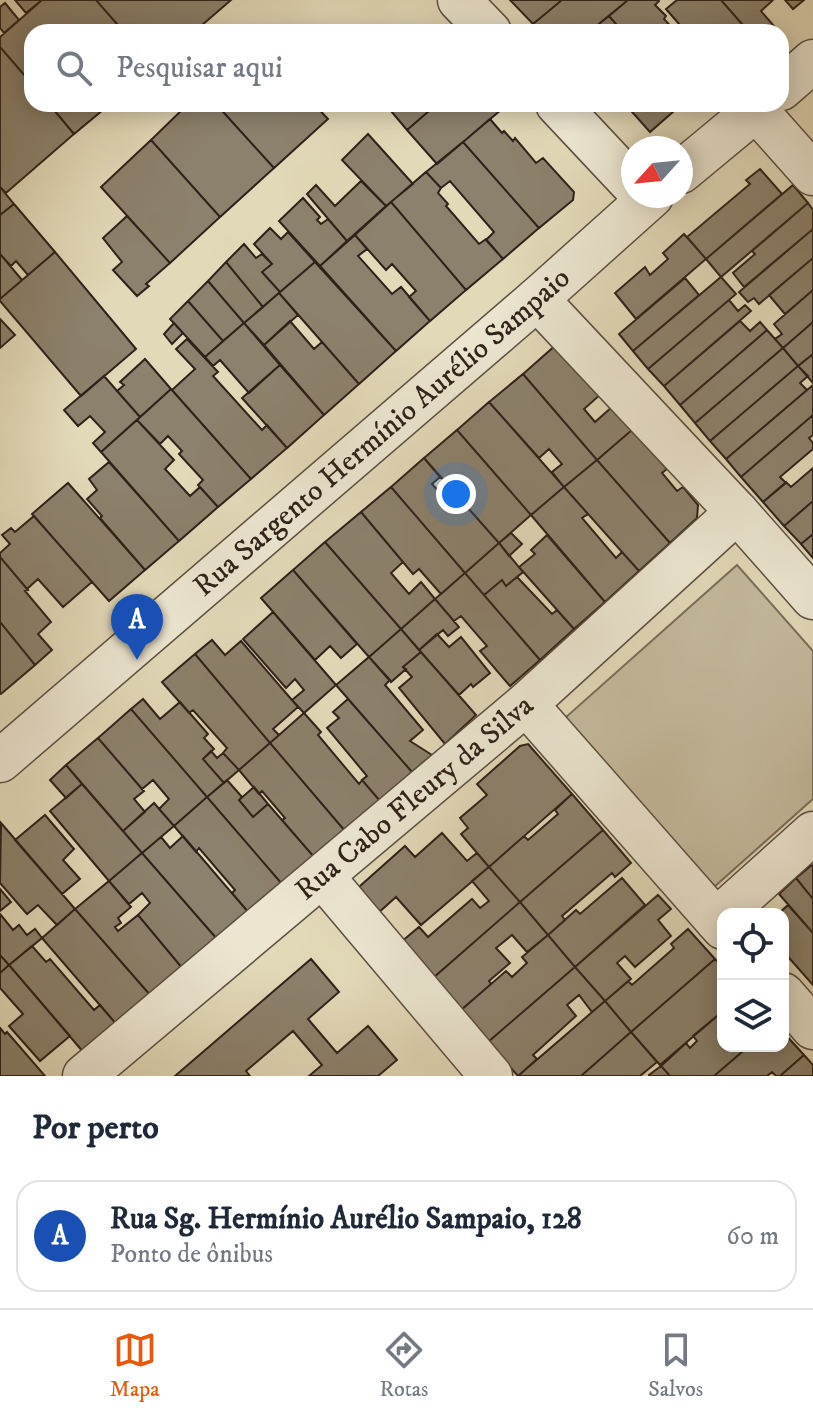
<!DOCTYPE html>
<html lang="pt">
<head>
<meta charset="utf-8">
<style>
	:root { --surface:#fff; --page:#f2f2f3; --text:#1f2937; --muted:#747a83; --line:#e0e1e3; --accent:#ea580c }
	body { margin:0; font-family:"IM FELL DW Pica",serif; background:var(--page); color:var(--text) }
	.controls { position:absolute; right:24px; bottom:24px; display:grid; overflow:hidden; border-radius:16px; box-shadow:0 4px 20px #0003 }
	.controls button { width:72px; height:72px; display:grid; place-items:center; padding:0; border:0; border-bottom:2px solid var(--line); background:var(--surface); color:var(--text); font:40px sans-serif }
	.compass { position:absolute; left:621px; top:136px; width:72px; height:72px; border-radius:50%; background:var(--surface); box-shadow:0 4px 20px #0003; rotate:243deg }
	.you { position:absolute; left:456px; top:494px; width:28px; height:28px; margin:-20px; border:6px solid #fff; border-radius:50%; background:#1a73e8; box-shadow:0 0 0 12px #1a73e833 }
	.badge { display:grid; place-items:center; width:52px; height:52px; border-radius:50%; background:var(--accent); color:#fff; font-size:26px; font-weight:700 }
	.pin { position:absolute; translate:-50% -66px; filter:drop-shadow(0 2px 4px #0008) }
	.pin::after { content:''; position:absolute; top:42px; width:28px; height:24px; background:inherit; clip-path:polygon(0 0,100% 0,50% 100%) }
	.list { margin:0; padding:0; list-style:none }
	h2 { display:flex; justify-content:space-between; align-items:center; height:104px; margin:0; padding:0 32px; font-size:34px }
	h2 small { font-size:26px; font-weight:400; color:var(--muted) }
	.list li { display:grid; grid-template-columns:52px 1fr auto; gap:24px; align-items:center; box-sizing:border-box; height:112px; margin:0 16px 16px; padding:0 16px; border:2px solid var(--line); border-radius:24px }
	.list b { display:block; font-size:30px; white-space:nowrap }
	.list p { margin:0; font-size:26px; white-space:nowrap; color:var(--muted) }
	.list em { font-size:26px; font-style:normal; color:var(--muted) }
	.icon { flex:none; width:44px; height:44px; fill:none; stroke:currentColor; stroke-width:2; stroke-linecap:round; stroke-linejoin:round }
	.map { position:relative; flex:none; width:813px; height:1076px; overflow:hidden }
	.search { position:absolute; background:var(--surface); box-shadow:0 4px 20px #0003; left:24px; right:24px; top:24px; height:88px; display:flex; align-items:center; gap:20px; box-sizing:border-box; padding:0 28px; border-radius:24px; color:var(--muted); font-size:30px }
	.sheet { height:232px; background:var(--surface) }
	nav { display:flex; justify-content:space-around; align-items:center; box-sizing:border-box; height:112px; border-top:2px solid var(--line); background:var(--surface); font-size:22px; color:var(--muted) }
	nav a { display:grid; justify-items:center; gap:4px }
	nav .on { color:var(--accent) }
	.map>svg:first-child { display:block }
</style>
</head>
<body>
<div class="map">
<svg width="813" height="1076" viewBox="0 0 813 1076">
	<rect width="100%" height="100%" fill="#e2d9b8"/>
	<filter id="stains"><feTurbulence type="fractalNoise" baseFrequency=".0025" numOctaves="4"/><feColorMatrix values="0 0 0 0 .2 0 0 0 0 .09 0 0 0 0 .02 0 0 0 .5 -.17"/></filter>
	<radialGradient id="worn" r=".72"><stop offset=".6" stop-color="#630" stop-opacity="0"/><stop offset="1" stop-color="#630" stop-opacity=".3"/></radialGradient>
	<path fill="#c4ba9d" stroke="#7a6e5c" stroke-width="2" d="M737,565l76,86v148l-99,88 -149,-169z"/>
	<path fill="#8c816c" stroke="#2f211a" stroke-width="2" d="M15,0h27l-16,13z
		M42,0h54l28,32h-92v52l-32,-37v-10z
		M96,0h135l-37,32h-70z
		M510,0h52l-29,24z
		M562,0h66l-39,32h-48l-8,-8z
		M628,0h30l1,1 -4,4 11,11 -2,3 12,13h-53l-14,-16z
		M677,0h44l28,32h-63l-20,-23z
		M721,0h52l-12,11 13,15 -8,6h-17z
		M785,0h19l-11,9z
		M5,3l14,17 -15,13 -4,-5v-21z
		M609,16l14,16h-34z
		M0,47l32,37v20h17l25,30 -68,59 -6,-6z
		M49,104h61l-36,30z
		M188,104h28l58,64 -54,49 -69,-77z
		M216,104h98l14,15 -54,49z
		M398,104h39l-30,26 -16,-19z
		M437,104h71l-71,60 -30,-34z
		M625,104h57l-32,28z
		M490,119l12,14 2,-2 9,10 2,-3 21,25 7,-5 31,34 -1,8 -34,28 -76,-86z
		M368,134l45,50 -27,22 -44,-46z
		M151,140l69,77 -50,46 -69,-76z
		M463,142l76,86 -36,31 -17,-19 8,-8 -44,-51 -9,7 -15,-16z
		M760,169l22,25 -76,65 -19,-22 63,-53 -4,-4z
		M426,172l15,16 -3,5 10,11 -2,2 33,38 7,-5 17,20 -37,31 -75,-88z
		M361,181l25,25 -39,35 -40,-47 9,-9 19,21z
		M793,185l15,18 -87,74 -15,-18z
		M0,187l14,17 -14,11z
		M303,198l17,19 -3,3 4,4 7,-5 19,22 -27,25 -41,-45z
		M391,202l75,88 -36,31 -21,-24 7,-6 -24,-27 -6,6 -31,-35z
		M808,203l5,7v19l-69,58 -11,-14 22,-19 -3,-3z
		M14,204l41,48 -27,23 -12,-14 -5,5 -11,-12v-39z
		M127,216l43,47 -24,21 3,2 -12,10 -24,-26 9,-8 -19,-24z
		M270,228l11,11 7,-7 27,30 -35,30 -18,-20 10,-8 -18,-20z
		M813,229v29l-54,46 -5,-6 -6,4 -9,-10z
		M684,234l22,25 -70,60 -21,-26 30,-26 5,8 18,-16 -5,-6z
		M355,235l12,14 -9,7 34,38 9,-7 29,34 -34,30 -76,-85z
		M244,244l12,14 6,-4 10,10 -10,8 18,20 -17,15 -37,-45z
		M55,252l81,97 -55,47 -81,-95v-2z
		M0,254l22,26 -22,19z
		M813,258v32l-28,24 -16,-19z
		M226,262l37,45 -19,16 -36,-42z
		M315,262l81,89 -37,33 -80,-91z
		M721,277l15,17 -88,75 -15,-18z
		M685,278l14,17 -66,56 -14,-17z
		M208,281l36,42 -21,18 -35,-40z
		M813,290v32l-30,26 -8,-9 7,-5 -8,-10z
		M279,293l19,22 -34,30 -20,-22z
		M729,300l9,11 7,-6 6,6 -87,75 -16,-17z
		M188,301l35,40 -18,16 -35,-38z
		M0,319l15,16 -15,13z
		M290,321l24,28 8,-7 37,42 -35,31 -60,-70z
		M740,321l10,10 10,-9 7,8 -87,75 -16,-19z
		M813,322v32l-15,12 -15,-18z
		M174,323l9,10 -11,11 -8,-10z
		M244,323l36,42 -31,28 -29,-33 -7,6 -8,-9z
		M767,330l16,18 -88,75 -15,-18z
		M187,339l31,33 -5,4 49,54 5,-5 20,23 -36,31 -79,-89 23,-21 -19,-20z
		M557,344l44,50 -17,15 11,13 17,-15 20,23 -35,30 -74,-86z
		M783,348l15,18 -88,75 -15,-18z
		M813,354v29l-15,-17z
		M145,359l26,30 -31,28 -23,-26 7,-6 -4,-3z
		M280,365l44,50 -37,33 -45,-50z
		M798,366l10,10 -8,7 7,7 -81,69 -16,-18z
		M523,374l74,86 -33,27 -12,-15 10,-8 -13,-15 -10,9 -50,-56z
		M104,376l36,41 -39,35 -8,-9 12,-11 -15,-16 -12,10 -14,-16z
		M813,385v30l-72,62 -15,-18z
		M171,389l80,90 -33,28 -20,-22 5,-5 -24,-26 3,-3 -14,-15 -8,8 -23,-24z
		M489,402l75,85 -33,28 -74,-85z
		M813,415v20l-4,3 4,5v6l-33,28 6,6 -23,19 -22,-25z
		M137,420l37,40 -9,9 25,27 10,-9 18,20 -39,34 -78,-89z
		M457,430l74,85 -32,28 -75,-85z
		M632,430l35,39 -5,4 15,18 6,-4 15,18 -1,13 -27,25 -73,-83z
		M424,458l16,19 -8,7 19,21 8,-7 40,45 -34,30 -74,-86z
		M597,460l73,83 -31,28 -75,-84z
		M109,462l70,79 -34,29 -45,-52 2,-2 -15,-17 10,-9 -8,-11z
		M813,468v33l-29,25 -21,-24 23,-20 5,5z
		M68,483l77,87 -36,31 -77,-87z
		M391,487l74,86 -24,21 -22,-25 -6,5 -52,-62z
		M564,487l24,27 -6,4 34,40 6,-6 17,19 -34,31 -74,-87z
		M813,501v33l-12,10 -17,-18z
		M361,512l42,50 -12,11 18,21 12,-12 14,17 -34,30 -76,-87z
		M34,516l58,66 -29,25 -25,-28 -11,10 -27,-32v-4l10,-9 -8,-9 9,-7 4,4z
		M511,533l11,11 -13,12 -10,-13z
		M813,534v24l-12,-14z
		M547,535l58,67 -31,27 -55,-62 16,-13 -4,-4z
		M325,542l76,87 -32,28 -76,-87z
		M499,543l24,29 -17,14 -4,-6 -18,15 -19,-22z
		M0,557l28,33 -3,1 26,31 -13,12 14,16 -17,15 -35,-43z
		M293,570l64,74 -16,14 -11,-12 -15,14 -54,-62z
		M465,573l75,87 -30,26 -30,-35 7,-5 -26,-30 -7,5 -19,-22z
		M517,577l35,37 5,-4 17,19 -34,31 -56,-65 18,-15 4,6z
		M435,599l24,28 -11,9 -5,-6 -24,20 -18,-21z
		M273,612l63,73 -32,28 -12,-13 12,-10 -9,-11 -9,9 -43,-49z
		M0,622l35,43 -34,29 -1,-1z
		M401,629l20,23 -18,15 3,2 -15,13 -22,-25z
		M437,634l12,13 12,-10 29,36 -17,14 -2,-3 -12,11 -40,-45z
		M212,640l13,15 16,-14 57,66 -25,22 6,6 -9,8 -75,-89z
		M421,652l55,63 -31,29 -46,-56 13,-11 -9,-10z
		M195,654l75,89 -31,27 -16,-17 4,-5 -34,-38 -4,3 -27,-31z
		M369,657l21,23 -5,5 38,45 -13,11 22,14 -20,17 -76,-87z
		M143,699l17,20 20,-17 28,32 -4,4 10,11 -11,10 21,24 -17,14 -76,-88z
		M348,699l64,73 -32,29 -18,-21 5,-4 -40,-48 12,-10 -6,-6z
		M131,709l76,88 -33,29 -15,-17 10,-10 -16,-19 -11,9 -44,-51z
		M304,713l17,19 -3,3 41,49 3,-4 18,21 -35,30 -75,-88z
		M98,738l46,53 -10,8 11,13 -22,19 -57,-66z
		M270,743l75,88 -31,26 -32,-37 3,-2 -23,-27 -3,3 -20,-24z
		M528,744l44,50 -83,73 -28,-33 7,-6 -8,-10 27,-23 -10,-11 43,-38z
		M211,751l6,7 6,-5 16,17 -15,13 -21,-24z
		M66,765l16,19 -16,14 -16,-18z
		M227,780l15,17 -3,3 14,17 15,-13 46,53 -32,27 -75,-87z
		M82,784l60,69 -33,28 -59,-70z
		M254,787l14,17 -15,13 -14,-17z
		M572,794l31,36 -83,72 -31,-35 35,-31 4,4 30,-26 -3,-4z
		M207,797l75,87 -33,29 -17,-20 3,-3 -36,-42 -3,4 -22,-26z
		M154,803l20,23 -32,27 -19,-22z
		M45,815l29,34 -11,11 17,19 -18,15 -47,-54z
		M1,823l74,86 -18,16 -19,-20 -11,9 -27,-31z
		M603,830l28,33 -16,14 -3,-4 -50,43 3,4 -17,15 -28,-33z
		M442,833l25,28 10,-8 12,14 -68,58 -25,-28 -19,17 -18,-21 1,-7 45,-40 10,11z
		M183,836l66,77 -32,26 -75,-86 19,-16 9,11z
		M142,853l75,86 -34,30 -45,-54 12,-12 -8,-10 -13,11 -20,-23z
		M812,865l1,1v33l-17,-21z
		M489,867l31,35 -87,76 -32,-36 18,-15 9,10 44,-38 8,9 9,-7 -17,-20z
		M622,878l23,27 -70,62 -27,-32 28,-25 4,4z
		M796,878l17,21v34l-34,-39z
		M109,881l22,26 -13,11 3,5 -6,4 3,4 20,-16 45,54 -32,27 -76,-87z
		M0,889l11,13 -11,9z
		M658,895l13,14 -13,11 13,16 -36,31 -10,-11 -8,7 14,16 -26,22 -30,-34z
		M520,902l28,33 -21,17 -15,-17 -16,13 14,15 -21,18 2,3 -30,26 -28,-32z
		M788,905l25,28v52l-30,-34v-37h-5z
		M75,909l76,87 -34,29 -75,-87z
		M0,914l13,16 6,-5 8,10 8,-6 7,9 -33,27 -9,-10z
		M688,929l27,30 -84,73 -26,-31 23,-20 4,4 42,-37 -3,-4z
		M548,935l27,32 -87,75 -27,-32 45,-39 6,6 15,-14 -5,-6z
		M32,946l14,16 4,-3 44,51 6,-5 17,20 -33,28 -75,-88z
		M0,955l9,10 -9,8z
		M311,959l28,33 -31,27 29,34 31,-27 29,34 -19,16h-69l13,-11 -29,-34 -47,40 4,5h-75z
		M715,959l8,8v44l-63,54 -29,-33z
		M9,965l61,71 -30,25 -31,-35 14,-12 -23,-26v-15z
		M575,967l30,34 -13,11 -13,-17 -12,10 9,11 -43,39 4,4 -19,17 -30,-34z
		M605,1001l26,31 -50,44h-63z
		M723,1011v35h26l-35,30h-44l-9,-10 25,-23 4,5 7,-7 -4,-5z
		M0,1028l5,6 2,-2 38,44h-45z
		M631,1032l26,30 -17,14h-59z
		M783,1032l21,23 -24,21h-4l-4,-4 -5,4h-53l35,-30h34z
		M804,1055l9,10v11h-33z
		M661,1066l9,10h-21v-1z"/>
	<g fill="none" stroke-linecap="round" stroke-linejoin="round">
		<defs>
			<g id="street">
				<path d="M459,0l31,32"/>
				<path d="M781,89l32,-28"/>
				<path d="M557,104l76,81"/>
				<path d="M756,110l57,64"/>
				<path d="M681,172l82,-68"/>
				<path d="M537,299l200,213 76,86"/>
				<path d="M526,704l197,224"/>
				<path id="s1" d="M0,761l537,-462 115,-103"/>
				<path d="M323,877l168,199"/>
				<path d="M716,920l97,-87"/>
				<path d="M783,994l30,34"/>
				<path id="s2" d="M84,1076l442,-372 211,-192"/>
			</g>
		</defs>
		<use href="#street" stroke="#5c4f42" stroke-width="45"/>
		<use href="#street" stroke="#ece6d1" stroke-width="42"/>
	</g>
	<g text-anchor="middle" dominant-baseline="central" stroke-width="8" stroke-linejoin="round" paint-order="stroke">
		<g font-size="30" fill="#2f211a" stroke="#ece6d1">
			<text stroke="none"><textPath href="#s1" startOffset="504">Rua Sargento Hermínio Aurélio Sampaio</textPath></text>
			<text stroke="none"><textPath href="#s2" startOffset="432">Rua Cabo Fleury da Silva</textPath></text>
		</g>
	</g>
	<rect width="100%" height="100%" filter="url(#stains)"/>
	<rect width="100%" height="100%" fill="url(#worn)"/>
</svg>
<div class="controls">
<button><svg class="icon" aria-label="locate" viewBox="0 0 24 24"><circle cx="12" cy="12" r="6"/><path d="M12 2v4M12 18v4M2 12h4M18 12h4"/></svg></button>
<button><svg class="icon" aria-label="layers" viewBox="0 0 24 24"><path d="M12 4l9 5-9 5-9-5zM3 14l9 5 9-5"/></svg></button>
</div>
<svg class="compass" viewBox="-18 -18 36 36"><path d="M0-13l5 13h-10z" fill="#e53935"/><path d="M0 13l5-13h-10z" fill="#747a83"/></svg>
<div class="you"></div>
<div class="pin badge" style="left:137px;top:660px;background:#1a4fb4">A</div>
<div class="search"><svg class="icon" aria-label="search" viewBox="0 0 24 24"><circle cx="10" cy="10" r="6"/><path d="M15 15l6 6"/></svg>Pesquisar aqui</div>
</div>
<section class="sheet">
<h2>Por perto<small></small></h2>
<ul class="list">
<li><span class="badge" style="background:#1a4fb4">A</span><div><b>Rua Sg. Hermínio Aurélio Sampaio, 128</b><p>Ponto de ônibus</p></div><em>60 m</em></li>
</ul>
</section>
<nav>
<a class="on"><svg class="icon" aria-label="map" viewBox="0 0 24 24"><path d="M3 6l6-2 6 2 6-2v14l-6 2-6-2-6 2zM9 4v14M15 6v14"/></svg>Mapa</a>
<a><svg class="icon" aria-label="directions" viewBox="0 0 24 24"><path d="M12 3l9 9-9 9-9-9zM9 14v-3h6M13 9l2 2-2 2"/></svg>Rotas</a>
<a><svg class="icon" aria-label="saved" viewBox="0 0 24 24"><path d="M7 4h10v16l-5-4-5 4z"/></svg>Salvos</a>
</nav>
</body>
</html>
